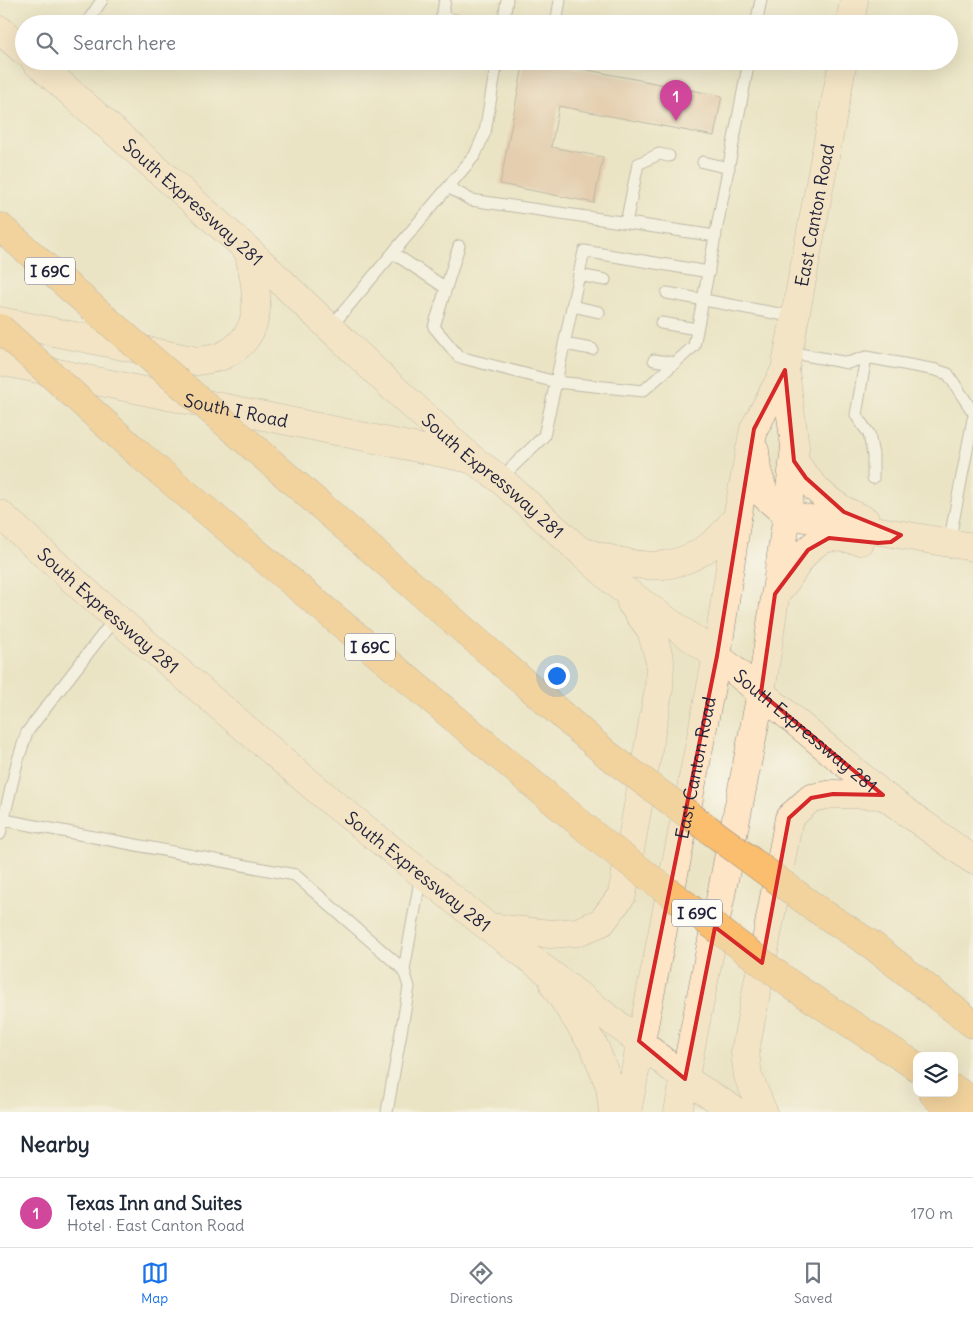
<!DOCTYPE html>
<html lang="en">
<head>
<meta charset="utf-8">
<style>
	:root { --surface:#fff; --page:#f2f2f3; --text:#1f2937; --muted:#747a83; --line:#e0e1e3; --accent:#1a73e8 }
	body { margin:0; font-family:Delius,sans-serif; background:var(--page); color:var(--text) }
	.controls { position:absolute; right:15px; bottom:15px; display:grid; overflow:hidden; border-radius:10px; box-shadow:0 5px 20px #0002 }
	.controls button { width:45px; height:45px; display:grid; place-items:center; padding:0; border:0; border-bottom:1px solid var(--line); background:var(--surface); color:var(--text); font:25px sans-serif }
	.you { position:absolute; left:556px; top:675px; width:18px; height:18px; margin:-12px; border:4px solid #fff; border-radius:50%; background:#1a73e8; box-shadow:0 0 0 8px #1a73e833 }
	.badge { display:grid; place-items:center; width:32px; height:32px; border-radius:50%; background:var(--accent); color:#fff; font-size:16px; font-weight:700 }
	.pin { position:absolute; translate:-50% -41px; filter:drop-shadow(0 1px 2px #0008) }
	.pin::after { content:''; position:absolute; top:26px; width:18px; height:15px; background:inherit; clip-path:polygon(0 0,100% 0,50% 100%) }
	.list { margin:0; padding:0; list-style:none }
	h2 { display:flex; justify-content:space-between; align-items:center; height:65px; margin:0; padding:0 20px; font-size:21px }
	h2 small { font-size:16px; font-weight:400; color:var(--muted) }
	.list li { display:grid; grid-template-columns:32px 1fr auto; gap:15px; align-items:center; box-sizing:border-box; height:70px; padding:0 20px; border-top:1px solid var(--line) }
	.list b { display:block; font-size:19px; white-space:nowrap }
	.list p { margin:0; font-size:16px; white-space:nowrap; color:var(--muted) }
	.list em { font-size:16px; font-style:normal; color:var(--muted) }
	.icon { flex:none; width:28px; height:28px; fill:none; stroke:currentColor; stroke-width:2; stroke-linecap:round; stroke-linejoin:round }
	.map { position:relative; flex:none; width:973px; height:1112px; overflow:hidden }
	.search { position:absolute; background:var(--surface); box-shadow:0 5px 20px #0002; left:15px; right:15px; top:15px; height:55px; display:flex; align-items:center; gap:12px; box-sizing:border-box; padding:0 18px; border-radius:28px; color:var(--muted); font-size:19px }
	.sheet { height:135px; background:var(--surface) }
	nav { display:flex; justify-content:space-around; align-items:center; box-sizing:border-box; height:70px; border-top:1px solid var(--line); background:var(--surface); font-size:14px; color:var(--muted) }
	nav a { display:grid; justify-items:center; gap:2px }
	nav .on { color:var(--accent) }
	.map>svg:first-child { display:block }
</style>
</head>
<body>
<div class="map">
<svg width="973" height="1112" viewBox="0 0 973 1112">
	<rect width="100%" height="100%" fill="#fdfcf7"/>
	<filter id="ink" filterUnits="userSpaceOnUse"><feTurbulence type="fractalNoise" baseFrequency=".02" numOctaves="2"/><feDisplacementMap in="SourceGraphic" scale="10" xChannelSelector="R" yChannelSelector="G"/><feConvolveMatrix kernelMatrix="1 2 1 2 8 2 1 2 1" color-interpolation-filters="sRGB"/></filter>
	<filter id="wash" filterUnits="userSpaceOnUse"><feTurbulence type="fractalNoise" baseFrequency=".0096" numOctaves="4" result="noise"/><feDisplacementMap in="SourceGraphic" scale="20" xChannelSelector="R" yChannelSelector="G"/><feGaussianBlur stdDeviation="1.12" result="paint"/><feColorMatrix in="noise" values="0 0 0 0 0 0 0 0 0 0 0 0 0 0 0 0 0 1.4 0 .05"/><feComposite in="paint" operator="in"/></filter>
	<g filter="url(#wash)">
		<rect width="100%" height="100%" fill="#ebe4c4"/>
		<g id="blocks">
			<path fill="#ddb394" d="M524,61h17l181,35 -8,40 -155,-30 -8,41 52,10 -9,46 -94,-19z"/>
		</g>
	</g>
	<g filter="url(#ink)">
		<use href="#blocks" fill-opacity="0" stroke="#868380" stroke-width="1"/>
		<g fill="none" stroke-linecap="round" stroke-linejoin="round">
			<defs>
				<path id="lane" d="M445,0l-3,17 33,7
					M86,24l16,-24
					M503,24l4,-24
					M556,24l4,-24
					M756,24l5,-24
					M703,162l26,6
					M448,187l23,13 245,36
					M626,223l12,-59 21,-10 10,2
					M459,246l-25,81 25,30 97,25 28,-131 125,21
					M393,253l53,35
					M579,275l26,5
					M667,293l128,24
					M572,306l27,6
					M661,323l36,6
					M329,329l146,-174 10,-23 12,-71
					M564,344l28,5
					M789,352l59,11 18,-6 70,13 12,4 25,38
					M866,357l-10,58 13,19 4,21v23
					M654,360l21,3
					M500,479l44,-43 12,-54 87,9 51,-45 55,-285
					M949,543l24,-124
					M4,820l291,55 109,95
					M0,834l17,-71 10,-31 89,-115
					M387,1112l22,-125 -5,-17 17,-95"/>
				<g id="secondary">
					<path d="M850,24l4,-24"/>
					<path d="M0,30l24,21"/>
					<path id="s1" d="M35,61l213,189 141,134 83,75 28,20 120,108 97,69 166,139 90,65"/>
					<path d="M0,321l197,40c8,-1 19,-2 27,-6 44,-21 33,-66 24,-105"/>
					<path id="s2" d="M0,361l471,98"/>
					<path d="M755,451l2,19 8,26 22,19"/>
					<path d="M794,461c20,29 37,46 71,59"/>
					<path id="s3" d="M0,514l92,83 236,202 159,127 152,115 46,38 52,33"/>
					<path d="M787,515l186,32"/>
					<path d="M584,552c51,14 88,26 132,-11 8,-7 14,-16 21,-23"/>
					<path d="M778,591c16,-17 25,-47 50,-53 11,-2 22,1 32,3"/>
					<path d="M489,927l61,7 27,-2 25,-10 20,-27 37,-207 1,-27 -9,-31 -20,-27"/>
					<path d="M554,985l40,61 16,40 3,26"/>
					<path id="s4" d="M627,1112l90,-456 20,-138 17,-89 31,-59 58,-309"/>
					<path d="M678,1112l83,-419 26,-178 8,-68 -10,-77"/>
					<path d="M763,1112l-15,-36 -3,-24 44,-234 22,-20 22,-4 50,1"/>
				</g>
				<path id="highway" d="M0,227l100,87
					M140,455l460,385
					M267,459l341,296
					M818,910l54,35 101,79
					M793,986l124,81
					M954,1089l19,12
					M933,1093l18,19"/>
			</defs>
			<use href="#lane" stroke="#868380" stroke-width="13"/>
			<use href="#secondary" stroke="#868380" stroke-width="29"/>
			<use href="#highway" stroke="#868380" stroke-width="29"/>
			<use href="#lane" stroke="#fff" stroke-width="11"/>
			<use href="#secondary" stroke="#fde5c5" stroke-width="28"/>
			<use href="#highway" stroke="#fbbe6e" stroke-width="28"/>
			<defs>
				<path id="highway-bridge" d="M100,314l167,145
					M0,328l140,127
					M608,755l210,155
					M600,840l193,146"/>
			</defs>
			<use href="#highway-bridge" stroke="#868380" stroke-width="29" stroke-linecap="butt"/>
			<use href="#highway-bridge" stroke="#fbbe6e" stroke-width="28"/>
		</g>
	</g>
	<path d="M0 0H973V1112H0ZM785,370l9,91 12,17 38,34 57,23 -10,7 -13,1 -49,-5 -21,12 -33,44 -14,99 122,102 -50,-1 -22,4 -22,20 -27,145 -47,-36 -30,152 -46,-38 78,-385 37,-227z" fill="#ebe4c4" fill-opacity=".55" fill-rule="evenodd"/>
	<path fill="none" stroke="#d62828" stroke-width="4" stroke-linejoin="round" d="M785,370l9,91 12,17 38,34 57,23 -10,7 -13,1 -49,-5 -21,12 -33,44 -14,99 122,102 -50,-1 -22,4 -22,20 -27,145 -47,-36 -30,152 -46,-38 78,-385 37,-227z"/>
	<g text-anchor="middle" dominant-baseline="central" stroke-width="4" stroke-linejoin="round" paint-order="stroke">
		<g fill="#fdfcf7" stroke="#646373" stroke-width="1">
			<rect x="25" y="257.5" width="50" height="27" rx="4"/>
			<rect x="345" y="633.5" width="50" height="27" rx="4"/>
			<rect x="672" y="899.5" width="50" height="27" rx="4"/>
		</g>
		<g font-size="16" font-weight="bold" fill="#22223b">
			<text x="50" y="271">I 69C</text>
			<text x="370" y="647">I 69C</text>
			<text x="697" y="913">I 69C</text>
		</g>
		<g font-size="18" fill="#22223b" stroke="#fdfcf7">
			<text stroke="none"><textPath href="#s1" startOffset="212">South Expressway 281</textPath></text>
			<text stroke="none"><textPath href="#s4" startOffset="919">East Canton Road</textPath></text>
			<text stroke="none"><textPath href="#s2" startOffset="241">South I Road</textPath></text>
			<text stroke="none"><textPath href="#s1" startOffset="618">South Expressway 281</textPath></text>
			<text stroke="none"><textPath href="#s3" startOffset="145">South Expressway 281</textPath></text>
			<text stroke="none"><textPath href="#s1" startOffset="1022">South Expressway 281</textPath></text>
			<text stroke="none"><textPath href="#s4" startOffset="351">East Canton Road</textPath></text>
			<text stroke="none"><textPath href="#s3" startOffset="550">South Expressway 281</textPath></text>
		</g>
	</g>
</svg>
<div class="controls">
<button><svg class="icon" aria-label="layers" viewBox="0 0 24 24"><path d="M12 4l9 5-9 5-9-5zM3 14l9 5 9-5"/></svg></button>
</div>
<div class="you"></div>
<div class="pin badge" style="left:676px;top:121px;background:#d1479c">1</div>
<div class="search"><svg class="icon" aria-label="search" viewBox="0 0 24 24"><circle cx="10" cy="10" r="6"/><path d="M15 15l6 6"/></svg>Search here</div>
</div>
<section class="sheet">
<h2>Nearby<small></small></h2>
<ul class="list">
<li><span class="badge" style="background:#d1479c">1</span><div><b>Texas Inn and Suites</b><p>Hotel · East Canton Road</p></div><em>170 m</em></li>
</ul>
</section>
<nav>
<a class="on"><svg class="icon" aria-label="map" viewBox="0 0 24 24"><path d="M3 6l6-2 6 2 6-2v14l-6 2-6-2-6 2zM9 4v14M15 6v14"/></svg>Map</a>
<a><svg class="icon" aria-label="directions" viewBox="0 0 24 24"><path d="M12 3l9 9-9 9-9-9zM9 14v-3h6M13 9l2 2-2 2"/></svg>Directions</a>
<a><svg class="icon" aria-label="saved" viewBox="0 0 24 24"><path d="M7 4h10v16l-5-4-5 4z"/></svg>Saved</a>
</nav>
</body>
</html>
